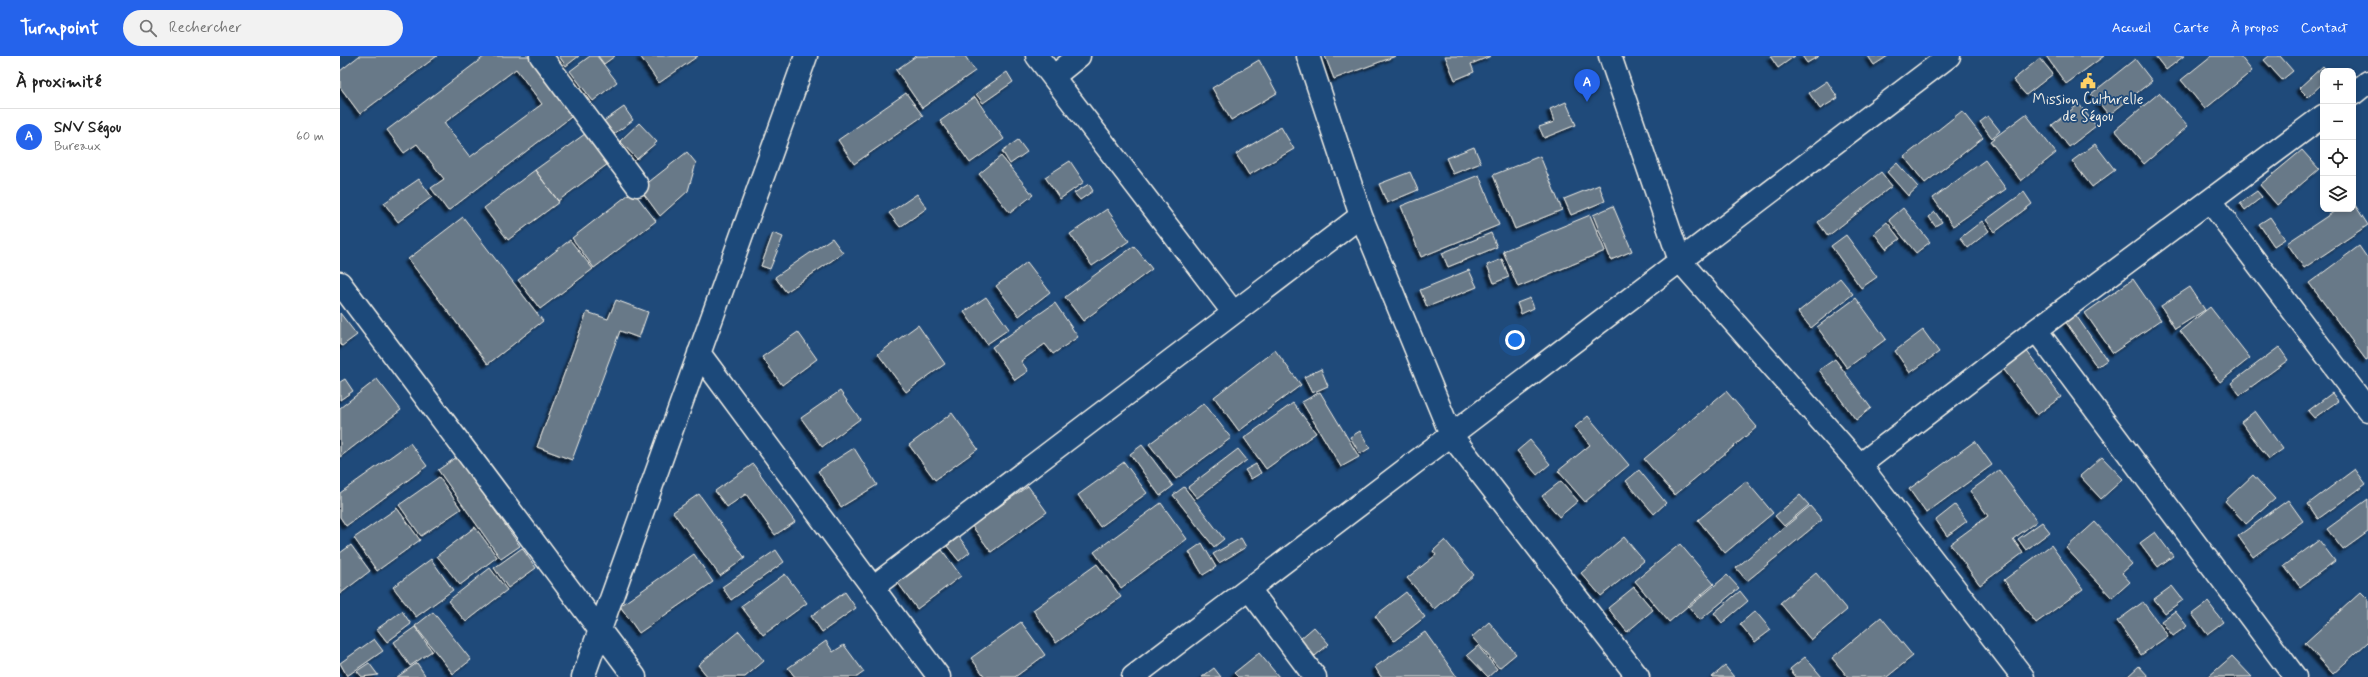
<!DOCTYPE html>
<html lang="fr">
<head>
<meta charset="utf-8">
<style>
	:root { --surface:#fff; --page:#f2f2f2; --text:#222; --muted:#767676; --line:#e0e0e0; --accent:#2563eb }
	body { margin:0; font-family:Mynerve,sans-serif; background:var(--page); color:var(--text) }
	.controls { position:absolute; right:12px; top:12px; display:grid; overflow:hidden; border-radius:8px; box-shadow:0 2px 6px #0003 }
	.controls button { width:36px; height:36px; display:grid; place-items:center; padding:0; border:0; border-bottom:1px solid var(--line); background:var(--surface); color:var(--text); font:20px sans-serif }
	.you { position:absolute; left:1175px; top:284px; width:14px; height:14px; margin:-10px; border:3px solid #fff; border-radius:50%; background:#1a73e8; box-shadow:0 0 0 6px #1a73e833 }
	.badge { display:grid; place-items:center; width:26px; height:26px; border-radius:50%; background:var(--accent); color:#fff; font-size:13px; font-weight:700 }
	.pin { position:absolute; translate:-50% -33px; filter:drop-shadow(0 1px 2px #0008) }
	.pin::after { content:''; position:absolute; top:21px; width:14px; height:12px; background:inherit; clip-path:polygon(0 0,100% 0,50% 100%) }
	.list { margin:0; padding:0; list-style:none }
	h2 { display:flex; justify-content:space-between; align-items:center; height:52px; margin:0; padding:0 16px; font-size:17px }
	h2 small { font-size:13px; font-weight:400; color:var(--muted) }
	.list li { display:grid; grid-template-columns:26px 1fr auto; gap:12px; align-items:center; box-sizing:border-box; height:56px; padding:0 16px; border-top:1px solid var(--line) }
	.list b { display:block; font-size:15px; white-space:nowrap }
	.list p { margin:0; font-size:13px; white-space:nowrap; color:var(--muted) }
	.list em { font-size:13px; font-style:normal; color:var(--muted) }
	.icon { flex:none; width:22px; height:22px; fill:none; stroke:currentColor; stroke-width:2; stroke-linecap:round; stroke-linejoin:round }
	.map { position:relative; flex:none; width:2028px; height:621px; overflow:hidden }
	header { display:flex; align-items:center; gap:24px; box-sizing:border-box; height:56px; padding:0 20px; background:var(--accent); color:#fff }
	header strong { font-size:19px }
	nav { display:flex; gap:22px; margin-inline-start:auto; font-size:14px }
	.search { width:280px; height:36px; background:var(--page); display:flex; align-items:center; gap:10px; box-sizing:border-box; padding:0 14px; border-radius:22px; color:var(--muted); font-size:15px }
	main { display:flex }
	aside { flex:1; background:var(--surface) }
	.map>svg:first-child { display:block }
</style>
</head>
<body>
<header>
<strong>Turnpoint</strong>
<div class="search"><svg class="icon" aria-label="search" viewBox="0 0 24 24"><circle cx="10" cy="10" r="6"/><path d="M15 15l6 6"/></svg>Rechercher</div>
<nav><a>Accueil</a><a>Carte</a><a>À propos</a><a>Contact</a></nav>
</header>
<main>
<aside>
<h2>À proximité<small></small></h2>
<ul class="list">
<li><span class="badge">A</span><div><b>SNV Ségou</b><p>Bureaux</p></div><em>60 m</em></li>
</ul>
</aside>
<div class="map">
<svg width="2028" height="621" viewBox="0 0 2028 621">
	<defs>
		<filter id="shadow"><feDropShadow dx="-3.5" dy="3.5" stdDeviation="1" flood-color="#0009"/></filter>
	</defs>
	<rect width="100%" height="100%" fill="#1f4a7a"/>
	<filter id="ink" filterUnits="userSpaceOnUse"><feTurbulence type="fractalNoise" baseFrequency=".025" numOctaves="2"/><feDisplacementMap in="SourceGraphic" scale="8" xChannelSelector="R" yChannelSelector="G"/><feConvolveMatrix kernelMatrix="1 2 1 2 8 2 1 2 1" color-interpolation-filters="sRGB"/></filter>
	<g filter="url(#ink)">
		<path fill="#677988" stroke="#f4f1e8" fill-rule="evenodd" filter="url(#shadow)" d="M19,0h78l-77,58 -20,-27v-16z
			M145,0h46l44,58 -127,97 -17,-23 13,-9 -27,-35 -13,9 -17,-23zM176,13l26,35 -72,53 -26,-34z
			M219,0h20l-13,10z
			M250,0h7l20,26 -24,19 -23,-30z
			M258,0h17l-11,8z
			M300,0h58l-39,27z
			M576,0h49l10,15 -53,37 -26,-38z
			M985,0h71l-62,23z
			M1105,0h46l-20,8 3,8 -19,8z
			M1430,0h25l-17,12z
			M1462,0h17l-12,7z
			M1528,0h20l-14,9z
			M1706,0h58l-38,28z
			M1815,0h29l-18,14z
			M1871,0h29l12,15 -47,38 -24,-29z
			M1929,0h11l13,15 -11,9 -18,-20z
			M1700,2l13,16 -27,21 -13,-15z
			M1795,3l17,22 -43,34 -18,-21z
			M919,4l18,33 -46,27 -19,-32z
			M1983,10l4,5h-4v12l-15,14 -9,-9z
			M667,16l6,10 -30,21 -7,-9z
			M1487,25l11,17 -18,11 -11,-16z
			M566,37l17,23 -69,48 -16,-24z
			M1819,37l29,33 -44,38 -29,-34z
			M635,41l29,42 -34,24 -30,-42z
			M1226,46l10,23 -32,13 -5,-11 15,-5 -4,-13z
			M1739,48l17,22 -27,21 -17,-22z
			M284,51l9,13 -19,14 -10,-13z
			M1622,55l21,27 -58,45 -21,-26z
			M1686,58l30,39 -35,28 -31,-40z
			M1648,60l12,15 -8,7 -12,-16z
			M299,67l18,19 -20,17 -17,-18z
			M941,71l13,22 -45,26 -13,-21z
			M249,75l23,30 -54,40 -23,-31z
			M678,84l9,12 -17,12 -8,-13z
			M1755,88l20,26 -23,17 -20,-26z
			M1134,91l7,16 -28,11 -7,-16z
			M1962,94l17,19 -42,36 -17,-20z
			M347,96l9,11 -8,28 -28,25 -20,-27z
			M661,100l32,39 -23,18 -31,-39z
			M1200,100l22,54 -47,19 -22,-54z
			M1645,104l21,29 -53,37 -20,-28z
			M730,105l14,21 -24,17 -15,-22z
			M1557,107l21,24 -10,9 -21,-24z
			M195,114l24,32 -51,38 -24,-32z
			M1070,116l8,18 -31,13 -8,-19z
			M1541,116l11,14 -64,50 -10,-14z
			M1139,119l20,50 -78,32 -20,-51z
			M79,123l13,18 -34,25 -14,-19z
			M749,128l4,7 -13,9 -6,-7z
			M1259,129l6,16 -34,14 -7,-16z
			M293,135l23,30 -62,47 -22,-30z
			M1917,135l5,6 -17,13 -5,-7z
			M1684,136l8,12 -37,28 -9,-12z
			M577,138l10,14 -27,19 -11,-14z
			M2013,146l15,23 -64,43 -17,-25 51,-34h15z
			M1273,150l19,45 -21,9 -18,-45z
			M1563,152l27,34 -14,11 -27,-33z
			M767,153l22,32 -37,25 -22,-32z
			M1595,156l7,10 -7,4 -6,-9z
			M1250,159l15,36 -87,36 -15,-36z
			M123,161l80,104 -55,43 -80,-105z
			M1930,161l15,22 -11,7 -15,-22z
			M1642,165l7,10 -21,17 -8,-10z
			M1547,166l13,17 -14,10 -12,-16z
			M433,177l10,4 -13,32 -9,-3z
			M1151,177l6,14 -49,20 -6,-14z
			M1506,179l31,42 -16,11 -30,-42z
			M492,182l11,15 -57,39 -11,-15z
			M230,184l23,29 -53,40 -22,-29z
			M794,190l18,23 -69,52 -18,-24z
			M2019,190l9,13v100l-2,1 -57,-77z
			M1162,203l7,18 -15,6 -7,-18z
			M687,206l23,30 -31,24 -23,-30z
			M1129,214l8,17 -50,20 -7,-17z
			M1500,222l13,16 -42,34 -13,-16z
			M1793,223l28,41 -48,33 -28,-40z
			M1850,231l15,23 -30,19 -14,-23z
			M646,241l23,32 -22,15 -23,-32z
			M1190,242l4,10 -13,6 -4,-11z
			M1516,242l30,41 -39,29 -30,-41z
			M276,244l32,12 -9,26 -19,-7 -48,129 -35,-13 50,-135 21,7z
			M715,247l23,34 -25,17 -8,-10 -24,17 7,10 -13,9 -23,-33z
			M1870,251l40,51 -30,24 -40,-51z
			M0,257l17,22 -15,11 -2,-2z
			M1735,258l32,46 -10,7 -32,-46z
			M578,269l27,39 -39,28 -28,-38z
			M1583,274l16,22 -29,21 -15,-22z
			M458,276l19,27 -35,26 -20,-28z
			M1939,291l9,13 -48,35 -9,-12z
			M935,294l26,35 -62,46 -25,-34z
			M1686,294l35,47 -24,18 -35,-48z
			M1495,303l36,49 -15,12 -37,-50z
			M981,313l7,17 -16,7 -8,-16z
			M5,323l8,12 -13,9v-18z
			M37,323l24,31 -61,47v-49z
			M500,335l20,28 -38,28 -21,-29z
			M1386,335l31,36 -82,68 -31,-36z
			M980,336l39,65 -18,10 -39,-65z
			M1992,337l6,8 -24,17 -6,-7z
			M864,347l27,35 -55,41 -27,-35z
			M953,347l23,30 -50,36 -22,-31z
			M1915,355l28,38 -14,10 -28,-37z
			M612,357l26,36 -43,31 -26,-35z
			M1248,360l41,49 -44,37 -27,-31 32,-26 -15,-18z
			M1020,375l10,17 -10,6 -10,-17z
			M1190,384l20,24 -13,11 -20,-24z
			M1635,385l17,24 -66,48 -17,-24z
			M70,387l17,23 -81,60 -6,-9v-24z
			M802,389l31,41 -13,10 -30,-42z
			M514,392l23,37 -36,22 -23,-36z
			M898,393l9,11 -50,38 -9,-11z
			M117,401l63,89 -19,13 -63,-89z
			M1762,401l21,22 -22,20 -21,-23z
			M784,406l23,31 -47,34 -22,-32z
			M413,408l42,58 -20,13 -29,-41 -19,13 -12,-16z
			M916,408l5,9 -10,6 -6,-9z
			M2015,413l11,15 -48,35 -10,-15z
			M1299,414l27,33 -12,11 -28,-33z
			M1659,414l38,51 -24,18 10,14 -43,32 -30,-41 38,-28 -18,-25z
			M1913,419l22,24 -29,25 -21,-23z
			M99,421l22,32 -40,27 -22,-31z
			M1221,425l17,20 -19,16 -17,-21z
			M1406,425l27,32 -48,40 -27,-33z
			M688,430l19,26 -56,40 -19,-26z
			M844,431l40,52 -10,8 -41,-52z
			M359,438l46,64 -25,18 -47,-64z
			M1460,439l9,10 -25,21 -9,-10z
			M2028,443v33l-25,18 -16,-21z
			M1948,444l15,21 -50,36 -15,-21z
			M821,447l26,36 -66,49 -27,-36z
			M1615,449l12,16 -20,15 -11,-16z
			M1470,450l12,14 -75,61 -11,-13z
			M57,452l23,32 -43,31 -23,-33z
			M1702,466l8,10 -24,18 -8,-11z
			M1755,466l37,42 -10,9 8,9 -18,16 -46,-50z
			M135,471l22,30 -37,28 -23,-29z
			M1815,476l18,24 -15,11 -18,-24z
			M619,481l11,15 -11,9 -12,-15z
			M1284,481l20,24 -43,35 -20,-23z
			M901,482l5,9 -27,16 -6,-9z
			M1105,484l29,35 -40,34 -27,-31 29,-23 -3,-4z
			M1979,484l16,21 -35,26 -16,-21z
			M862,487l14,24 -13,8 -14,-23z
			M1340,488l34,40 -45,38 -34,-41z
			M11,489l19,26 -30,23v-41z
			M1711,489l32,44 -47,34 -32,-43z
			M182,492l14,20 -28,20 -14,-20z
			M436,494l8,12 -53,38 -9,-13z
			M602,494l19,26 -44,33 -19,-26z
			M354,498l19,28 -74,51 -19,-27z
			M91,503l22,31 -37,27 -23,-30z
			M757,508l24,33 -65,46 -23,-33z
			M150,512l17,22 -41,32 -18,-21z
			M1476,517l31,37 -36,30 -31,-37z
			M445,518l22,29 -44,32 -22,-29z
			M1387,519l12,13 -39,32 -11,-13z
			M1832,530l11,14 -18,13 -11,-14z
			M1294,531l19,23 -26,22 -19,-24z
			M1400,535l8,10 -26,22 -8,-10z
			M505,536l11,16 -34,24 -11,-16z
			M1066,536l19,25 -31,24 -19,-25z
			M2021,536l7,7v43l-35,32 -28,-31z
			M1803,546l25,34 -27,19 -24,-34z
			M1868,546l15,20 -16,12 -15,-20z
			M62,555l9,13 -24,18 -10,-13z
			M1415,555l16,19 -16,12 -15,-18z
			M1835,555l12,15 -14,10 -12,-15z
			M93,556l38,48 -18,14 -38,-48z
			M1541,561l32,39 -26,21h-39l-16,-19z
			M681,566l24,33 -30,22h-30l-14,-19z
			M1149,566l27,32 -17,14 -27,-31z
			M75,571l17,24 -22,15 -16,-24z
			M974,571l15,17 -14,12 -15,-17z
			M399,575l25,30 -19,16h-37l-10,-12z
			M1085,576l32,45h-76l-6,-10z
			M34,583l9,12 -36,25 -7,-13z
			M486,585l7,11 11,-7 20,27 -7,5h-62l-7,-9z
			M1138,590l19,23 -9,8 -21,-22z
			M919,597l20,24h-41l-4,-4z
			M1892,600l20,21h-44z
			M1465,601l17,20h-26l-6,-8z
			M29,607l9,12 -16,2 -5,-6z
			M77,607l8,12 -4,2h-24z
			M1385,610l9,11h-22z
			M1799,610l10,11h-22z
			M874,612l7,9h-19z"/>
		<g fill="none" stroke-linecap="round" stroke-linejoin="round">
			<defs>
				<path id="minor" d="M201,0l96,129
					M697,0l196,256
					M968,0l53,160 90,219 187,242
					M1270,0l70,205 180,204 163,212
					M713,21l26,-21
					M2013,38l15,-12
					M1870,145l158,209
					M0,227l295,394
					M1696,274l259,347
					M359,297l240,324
					M1520,409l176,-135 287,-214
					M533,531l488,-371
					M909,533l66,88
					M243,621l223,-621
					M793,621l816,-621"/>
			</defs>
			<use href="#minor" stroke="#f4f1e8" stroke-width="25"/>
			<use href="#minor" stroke="#1f4a7a" stroke-width="22"/>
		</g>
	</g>
	<defs>
		<symbol id="civic-bare" viewBox="-9 -9 18 18"><path d="M-.6-6.5H3V-4.5H.6V-3L4-1V1h2V6H-6V1h2V-1L-.6-3ZM-1.2 2.5V6h2.4V2.5Z" fill="#ffd166" stroke="#1f4a7a" stroke-width="2.5" paint-order="stroke"/></symbol>
	</defs>
	<g fill-rule="evenodd">
		<use href="#civic-bare" x="1737" y="14" width="22" height="22"/>
	</g>
	<g text-anchor="middle" dominant-baseline="central" stroke-width="3.5" stroke-linejoin="round" paint-order="stroke">
		<g font-size="15" fill="#f4f1e8" stroke="#1f4a7a">
			<text x="1748" y="44">Mission Culturelle<tspan x="1748" dy="17">de Ségou</tspan></text>
		</g>
	</g>
</svg>
<div class="controls">
<button>+</button>
<button>−</button>
<button><svg class="icon" aria-label="locate" viewBox="0 0 24 24"><circle cx="12" cy="12" r="6"/><path d="M12 2v4M12 18v4M2 12h4M18 12h4"/></svg></button>
<button><svg class="icon" aria-label="layers" viewBox="0 0 24 24"><path d="M12 4l9 5-9 5-9-5zM3 14l9 5 9-5"/></svg></button>
</div>
<div class="you"></div>
<div class="pin badge" style="left:1247px;top:46px">A</div>
</div>
</main>
</body>
</html>
